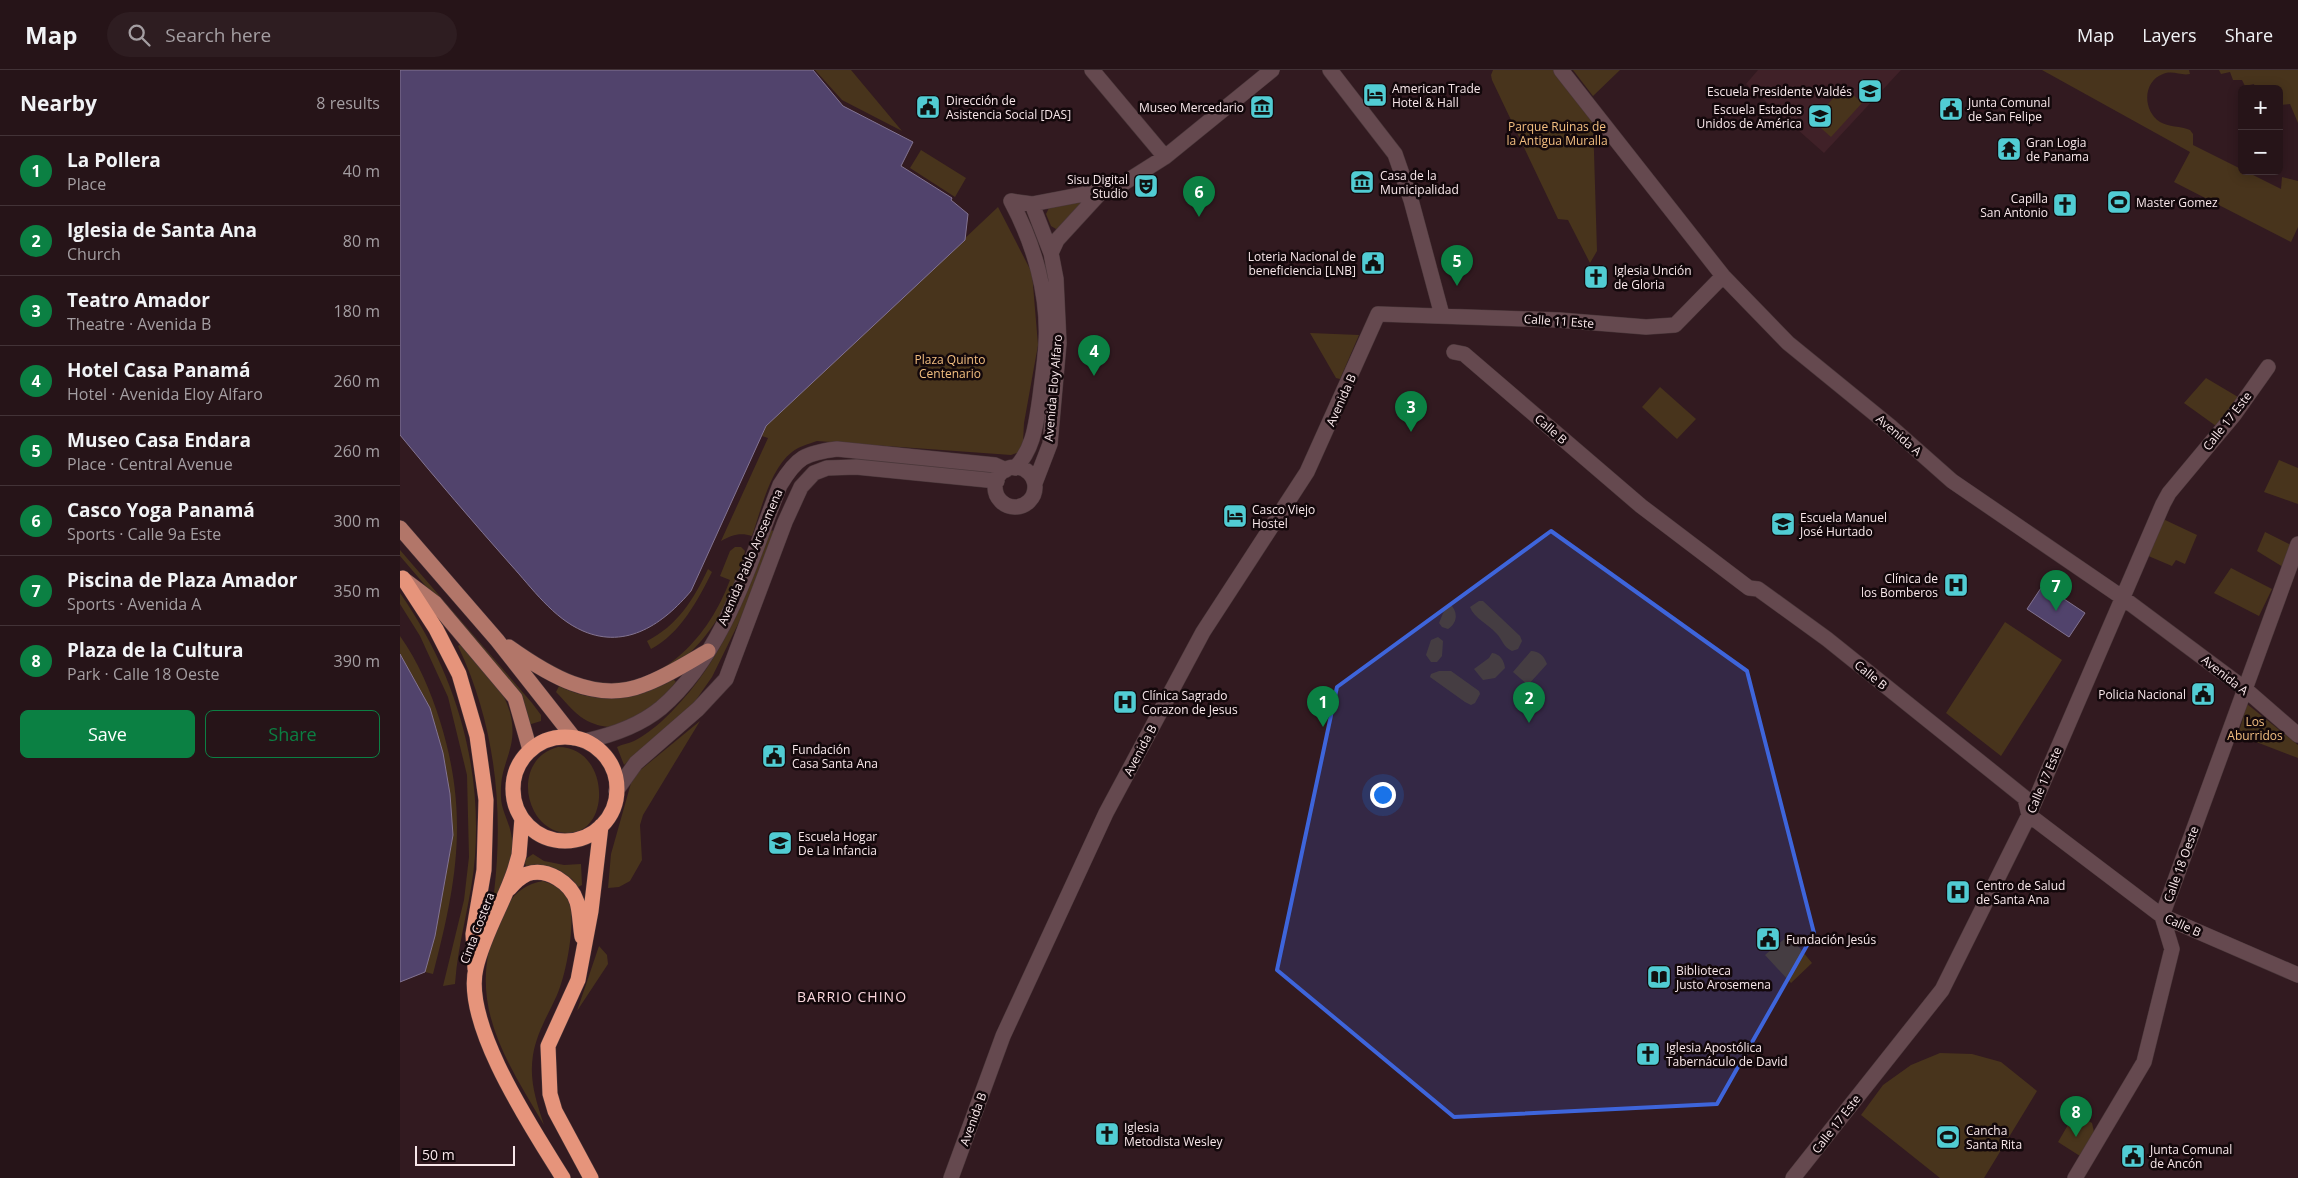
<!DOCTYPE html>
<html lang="en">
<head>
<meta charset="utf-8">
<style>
	:root { --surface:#261418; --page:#2e1d21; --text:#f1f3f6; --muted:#a49ea2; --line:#423337; --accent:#0b8043 }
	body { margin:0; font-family:"Open Sans",sans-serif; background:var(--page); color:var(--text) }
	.controls { position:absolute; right:15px; top:15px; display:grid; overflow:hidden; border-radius:8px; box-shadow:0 2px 12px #0003 }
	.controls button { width:45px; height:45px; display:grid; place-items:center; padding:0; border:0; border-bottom:1px solid var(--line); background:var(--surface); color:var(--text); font:25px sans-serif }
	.scale { position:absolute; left:15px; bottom:12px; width:100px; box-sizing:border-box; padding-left:5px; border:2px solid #f8e7ea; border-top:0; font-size:14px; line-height:18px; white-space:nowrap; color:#f8e7ea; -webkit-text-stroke:4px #13080b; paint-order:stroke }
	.you { position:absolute; left:982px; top:724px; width:18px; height:18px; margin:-12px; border:4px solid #fff; border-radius:50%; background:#1a73e8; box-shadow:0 0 0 8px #1a73e833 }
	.badge { display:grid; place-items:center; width:32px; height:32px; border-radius:50%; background:var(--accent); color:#fff; font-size:16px; font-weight:700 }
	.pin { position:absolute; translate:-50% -41px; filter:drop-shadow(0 1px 2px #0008) }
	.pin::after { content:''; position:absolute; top:26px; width:18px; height:15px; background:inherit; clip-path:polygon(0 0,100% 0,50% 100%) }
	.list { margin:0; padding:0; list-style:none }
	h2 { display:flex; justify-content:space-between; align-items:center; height:65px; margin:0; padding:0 20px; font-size:21px }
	h2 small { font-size:16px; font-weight:400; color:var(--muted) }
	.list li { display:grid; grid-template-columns:32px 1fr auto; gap:15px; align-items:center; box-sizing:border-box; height:70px; padding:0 20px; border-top:1px solid var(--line) }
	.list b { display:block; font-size:19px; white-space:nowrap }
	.list p { margin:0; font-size:16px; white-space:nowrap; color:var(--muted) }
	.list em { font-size:16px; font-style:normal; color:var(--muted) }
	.actions { display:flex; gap:10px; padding:15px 20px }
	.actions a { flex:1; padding:11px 0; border:1px solid var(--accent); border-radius:8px; text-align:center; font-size:18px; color:var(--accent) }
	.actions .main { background:var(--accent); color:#fff }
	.icon { flex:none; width:28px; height:28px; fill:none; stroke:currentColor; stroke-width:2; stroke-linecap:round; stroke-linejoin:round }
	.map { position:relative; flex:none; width:1898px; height:1108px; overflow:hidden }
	header { display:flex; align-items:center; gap:30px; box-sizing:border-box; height:70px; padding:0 25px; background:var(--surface); border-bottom:1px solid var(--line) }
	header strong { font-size:24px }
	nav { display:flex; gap:28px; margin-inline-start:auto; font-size:18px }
	.search { width:350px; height:45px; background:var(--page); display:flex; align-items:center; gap:12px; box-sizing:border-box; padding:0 18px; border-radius:28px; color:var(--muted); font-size:19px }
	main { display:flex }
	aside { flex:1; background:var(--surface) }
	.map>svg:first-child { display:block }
</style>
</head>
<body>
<header>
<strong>Map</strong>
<div class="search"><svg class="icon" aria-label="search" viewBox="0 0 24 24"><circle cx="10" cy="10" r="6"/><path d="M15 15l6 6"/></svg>Search here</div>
<nav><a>Map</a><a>Layers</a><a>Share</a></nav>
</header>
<main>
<aside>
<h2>Nearby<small>8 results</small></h2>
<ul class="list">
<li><span class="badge">1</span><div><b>La Pollera</b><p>Place</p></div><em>40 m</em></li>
<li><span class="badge">2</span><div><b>Iglesia de Santa Ana</b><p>Church</p></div><em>80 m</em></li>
<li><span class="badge">3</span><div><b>Teatro Amador</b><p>Theatre · Avenida B</p></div><em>180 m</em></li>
<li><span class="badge">4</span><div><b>Hotel Casa Panamá</b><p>Hotel · Avenida Eloy Alfaro</p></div><em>260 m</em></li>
<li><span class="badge">5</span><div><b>Museo Casa Endara</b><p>Place · Central Avenue</p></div><em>260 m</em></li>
<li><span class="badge">6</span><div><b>Casco Yoga Panamá</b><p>Sports · Calle 9a Este</p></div><em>300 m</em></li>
<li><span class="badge">7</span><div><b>Piscina de Plaza Amador</b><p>Sports · Avenida A</p></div><em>350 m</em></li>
<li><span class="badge">8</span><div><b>Plaza de la Cultura</b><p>Park · Calle 18 Oeste</p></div><em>390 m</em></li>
</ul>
<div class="actions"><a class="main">Save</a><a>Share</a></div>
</aside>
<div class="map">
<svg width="1898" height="1108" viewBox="0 0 1898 1108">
	<rect width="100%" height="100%" fill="#321a20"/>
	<path fill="#402128" d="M1358,0h143l-77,83 -78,-69z"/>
	<path fill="#48341c" d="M415,0h36l51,61 -60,-31z
		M1093,0h60l40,50 4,131 -7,12 -22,-43 -10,-1 -66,-139 -1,-5z
		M1173,0h47l-27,26z
		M1642,0h147l1,4c-9,2 -17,-4 -27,0 -20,7 -21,36 -3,48 8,5 21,4 30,8l3,4v11l88,44 1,-12 16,4v46l-7,15 -117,-60 16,-30z
		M1819,0h79v53l-8,-19 -10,1 -1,-16h-24l-1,-5 -9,2 -3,-6h-9l-3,-8 -9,2z
		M1444,16l18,17 -31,34 -18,-16z
		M521,80l45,28 -11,19 -45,-29z
		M686,130l-24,27 -6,2 -5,-3 -5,-12 4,-8z
		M598,137l34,66 6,72 -14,78 -1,19 -4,10 -8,3 -194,-14c-8,3 -18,5 -25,11 -22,17 -31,58 -40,84 -12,-4 -20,-1 -31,5l47,-103 -6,-2 4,-10z
		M910,263l49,2 -19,44 -4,-1z
		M1806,308l32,19 -22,29 -32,-23z
		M1260,317l36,32 -19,20 -35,-32z
		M1879,390l19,8v36l-34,-12z
		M1763,449l34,16 -12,29 -9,-4 -4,6 -26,-11z
		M370,460l4,1 -31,83 -31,63 -21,30 -67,58 -7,-18c5,-3 11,-3 17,-6 10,-5 20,-13 28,-20 59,-55 81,-118 108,-191z
		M1865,462l26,13 -8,22 -26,-16z
		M335,477h6l4,4c-18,89 -105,179 -196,116l1,-3c80,50 151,-6 180,-84l-10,-4 10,-25z
		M0,480l132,153 9,12v6l-13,4 -51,-79 -77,-90z
		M1831,498l41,21 -13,27 -45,-23z
		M308,499l4,3c-14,28 -32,62 -61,77l-4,-8c30,-15 47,-42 61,-72z
		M0,523c54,77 82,169 75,263 -3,43 -17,84 -20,128l-12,2 21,-86 5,-43 -2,-82 -19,-78 -28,-61 -20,-32z
		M1079,531h4l37,35 2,5 -4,8 -6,2c-9,-4 -9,-11 -16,-18 -8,-9 -22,-15 -26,-26z
		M1050,534c8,7 8,19 -2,25l-6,-2 -3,-4 7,-17z
		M1605,552l57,38 -61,96 -55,-43z
		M0,566c18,25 31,56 40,85 29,93 17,161 -7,253l-8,-2 10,-36 18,-101 -3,-41 -7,-41 -13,-45 -30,-54z
		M1038,567l5,4 -1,15 -5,6h-6l-5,-7 5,-15z
		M63,573c24,29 57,59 48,102 -5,21 -11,28 -10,52 0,11 6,21 9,32 7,24 -4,44 -12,66l-4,-2c10,-85 1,-169 -36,-247z
		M1131,581c8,0 13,5 16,13l-19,21 -15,-13z
		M1092,583c8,1 12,7 13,15l-10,10 -12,2 -9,-11 15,-11z
		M1039,601h12l28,20 1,3 -5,9 -4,2 -6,-3 -35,-25 1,-3z
		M273,609l3,3c-24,27 -53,60 -92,37 -10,-6 -19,-18 -28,-27l3,-6c37,19 80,15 114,-7z
		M1847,634l51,41v13l-60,-23z
		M300,651l-57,94 -3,10 2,35 -12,21 -11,6 -11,1 3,-34 20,-71 7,-11z
		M158,677c55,0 54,96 2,85 -11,-2 -21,-11 -26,-21 -13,-25 -5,-57 24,-64z
		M133,784l11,7 20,4 17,-1 1,21 -4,2 -6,-8 -13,-9 -16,-5 -17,1 -2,-6z
		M143,811c8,3 17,6 23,14 13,17 0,81 -9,100 -9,20 -20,37 -24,60 -4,25 3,46 11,70 -39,-66 -79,-124 -46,-202 9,-22 21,-38 45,-42z
		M1389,865l23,28 -21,20 -26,-28z
		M199,876l8,9 1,9 -31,47z
		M1540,983l32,1 29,8 36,29 -53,87h-44l-79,-63 22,-30 28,-20z
		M1675,1043l17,10 2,9 -14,24 -22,-14z"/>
	<path fill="#51436c" stroke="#837492" d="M0,0h413l30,36 70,36 -12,24 51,32 -1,2 17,14 -3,26 -199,186 -75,165c-27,32 -64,59 -108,40 -30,-13 -51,-43 -72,-66 -38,-43 -75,-86 -111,-130z
		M1643,515l42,28 -16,24 -42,-28z
		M0,584l30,54 13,45 7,41 3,41 -18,101 -10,36 -25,10z"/>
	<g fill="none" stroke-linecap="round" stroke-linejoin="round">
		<defs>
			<path id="minor" d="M692,0l73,87
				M930,0l65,84 16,46 31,115
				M1161,0l162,206 65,67 103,84 61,54 171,117 122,91 53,46
				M611,131l21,3 84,-16 49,-31 107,-87
				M611,131c23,43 38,94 35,143 -1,18 -4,36 -6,53 -4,26 -6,52 -25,71
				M632,134l19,49 5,26 3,64 -9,101 -15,39
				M651,183l6,-13 45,-49
				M1054,282l10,2 177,152 108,82 9,1 69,50 198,159 4,17 133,101 136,59
				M595 417a20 20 0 1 1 40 0a20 20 0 1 1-40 0Z
				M185,671c28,-6 54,-15 76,-33 64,-55 89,-147 119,-223 17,-28 25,-32 57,-36l158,16 11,5
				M216,721l20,-28 62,-54 28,-30 59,-157 16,-35 13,-14 13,-5 29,-1 141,14
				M551,1108l52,-142 103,-223 97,-181 104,-160 71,-158 181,6 87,7 29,-2 48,-49
				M1393,1108l149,-188 87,-175 134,-311 6,-11 65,-78 34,-48
				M1675,1108l69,-116 28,-113 -10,-33 136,-372"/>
			<path id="major" d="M0,458l97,112 77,98
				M6,511l29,22 80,95 15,52
				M109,577c38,27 86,57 134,38 23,-8 44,-22 65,-34"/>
			<path id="highway" d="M3,508l33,51 23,45 18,62 9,64 -2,70 -11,64 2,35
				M113 719a52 52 0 1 1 104 0a52 52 0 1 1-104 0Z
				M122,748l-3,37 -4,14c-11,34 -31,64 -39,99 -14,56 58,163 87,210
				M109,819c5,-6 11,-12 18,-15 20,-7 44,9 50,28 3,10 3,24 5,35
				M191,1108l-36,-67 -5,-17 -2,-48 30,-66 13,-69 10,-85"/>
		</defs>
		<use href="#minor" stroke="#4a373a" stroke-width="16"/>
		<use href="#major" stroke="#4a373a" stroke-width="16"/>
		<use href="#highway" stroke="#4a373a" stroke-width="16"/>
		<use href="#minor" stroke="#65494f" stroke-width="15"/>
		<use href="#major" stroke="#b27669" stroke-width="15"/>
		<use href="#highway" stroke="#e6947b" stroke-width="15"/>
	</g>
	<path fill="#3e65db" fill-opacity="0.2" stroke="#3e65db" stroke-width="4" stroke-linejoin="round" d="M1151,461l196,140 67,262 -97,171 -263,13 -177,-147 60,-283z"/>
	<defs>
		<symbol id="school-square" viewBox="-11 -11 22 22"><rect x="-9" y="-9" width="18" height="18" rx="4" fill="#51ccd3" stroke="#13080b"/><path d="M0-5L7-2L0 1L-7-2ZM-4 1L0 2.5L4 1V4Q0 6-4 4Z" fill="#111"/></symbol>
		<symbol id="hotel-square" viewBox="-11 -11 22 22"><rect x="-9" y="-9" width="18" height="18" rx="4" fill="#51ccd3" stroke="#13080b"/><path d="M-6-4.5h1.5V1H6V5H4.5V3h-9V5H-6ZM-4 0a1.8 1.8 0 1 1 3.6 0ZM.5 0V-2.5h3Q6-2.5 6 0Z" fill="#111"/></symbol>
		<symbol id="civic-square" viewBox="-11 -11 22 22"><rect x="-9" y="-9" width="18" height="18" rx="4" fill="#51ccd3" stroke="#13080b"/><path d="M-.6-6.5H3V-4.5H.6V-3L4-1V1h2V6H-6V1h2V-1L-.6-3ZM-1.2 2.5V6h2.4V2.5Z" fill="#111"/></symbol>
		<symbol id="museum-square" viewBox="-11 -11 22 22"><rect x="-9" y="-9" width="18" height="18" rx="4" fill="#51ccd3" stroke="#13080b"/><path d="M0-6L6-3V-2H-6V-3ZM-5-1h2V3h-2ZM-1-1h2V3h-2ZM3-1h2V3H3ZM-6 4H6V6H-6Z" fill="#111"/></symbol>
		<symbol id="temple-square" viewBox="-11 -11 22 22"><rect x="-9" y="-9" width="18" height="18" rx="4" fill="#51ccd3" stroke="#13080b"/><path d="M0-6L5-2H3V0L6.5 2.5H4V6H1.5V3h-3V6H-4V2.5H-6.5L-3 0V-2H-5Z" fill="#111"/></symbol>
		<symbol id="theatre-square" viewBox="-11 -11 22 22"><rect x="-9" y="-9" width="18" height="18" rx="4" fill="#51ccd3" stroke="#13080b"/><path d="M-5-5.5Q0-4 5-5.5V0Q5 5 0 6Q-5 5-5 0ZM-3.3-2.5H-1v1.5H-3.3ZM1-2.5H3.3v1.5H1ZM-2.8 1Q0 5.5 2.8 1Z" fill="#111"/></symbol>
		<symbol id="stadium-square" viewBox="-11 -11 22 22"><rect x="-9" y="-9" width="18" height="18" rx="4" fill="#51ccd3" stroke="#13080b"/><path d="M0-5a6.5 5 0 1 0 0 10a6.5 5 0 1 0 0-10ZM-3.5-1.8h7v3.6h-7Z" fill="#111"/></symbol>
		<symbol id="church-square" viewBox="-11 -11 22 22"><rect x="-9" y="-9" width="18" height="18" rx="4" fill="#51ccd3" stroke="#13080b"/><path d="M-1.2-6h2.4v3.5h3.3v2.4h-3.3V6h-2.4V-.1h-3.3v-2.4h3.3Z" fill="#111"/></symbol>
		<symbol id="hospital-square" viewBox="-11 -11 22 22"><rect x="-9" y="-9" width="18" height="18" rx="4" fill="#51ccd3" stroke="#13080b"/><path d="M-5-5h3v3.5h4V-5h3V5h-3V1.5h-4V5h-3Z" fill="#111"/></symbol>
		<symbol id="library-square" viewBox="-11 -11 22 22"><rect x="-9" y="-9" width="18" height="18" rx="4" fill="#51ccd3" stroke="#13080b"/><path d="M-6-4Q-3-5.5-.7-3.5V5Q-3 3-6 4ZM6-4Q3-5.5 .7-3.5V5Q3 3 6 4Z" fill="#111"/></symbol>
	</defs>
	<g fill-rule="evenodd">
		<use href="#school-square" x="1456" y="7" width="28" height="28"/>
		<use href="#hotel-square" x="961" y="11" width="28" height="28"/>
		<use href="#civic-square" x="514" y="23" width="28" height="28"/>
		<use href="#museum-square" x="848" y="23" width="28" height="28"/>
		<use href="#civic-square" x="1537" y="25" width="28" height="28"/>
		<use href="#school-square" x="1406" y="32" width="28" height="28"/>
		<use href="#temple-square" x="1595" y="65" width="28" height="28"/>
		<use href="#museum-square" x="948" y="98" width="28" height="28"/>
		<use href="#theatre-square" x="732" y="102" width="28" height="28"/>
		<use href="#stadium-square" x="1705" y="118" width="28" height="28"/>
		<use href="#church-square" x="1651" y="121" width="28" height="28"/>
		<use href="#civic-square" x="959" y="179" width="28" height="28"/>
		<use href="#church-square" x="1182" y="193" width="28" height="28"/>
		<use href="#hotel-square" x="821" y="432" width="28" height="28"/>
		<use href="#school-square" x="1369" y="440" width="28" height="28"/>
		<use href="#hospital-square" x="1542" y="501" width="28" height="28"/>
		<use href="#civic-square" x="1789" y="610" width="28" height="28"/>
		<use href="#hospital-square" x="711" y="618" width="28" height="28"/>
		<use href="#civic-square" x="360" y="672" width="28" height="28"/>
		<use href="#school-square" x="366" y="759" width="28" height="28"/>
		<use href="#hospital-square" x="1544" y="808" width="28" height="28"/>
		<use href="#civic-square" x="1354" y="855" width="28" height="28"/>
		<use href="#library-square" x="1245" y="893" width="28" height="28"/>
		<use href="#church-square" x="1234" y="970" width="28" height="28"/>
		<use href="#church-square" x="693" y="1050" width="28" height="28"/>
		<use href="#stadium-square" x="1534" y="1053" width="28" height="28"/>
		<use href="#civic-square" x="1719" y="1072" width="28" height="28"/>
	</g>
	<g text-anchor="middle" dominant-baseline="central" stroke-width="5" stroke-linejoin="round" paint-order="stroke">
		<g font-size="12" fill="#f8e7ea" stroke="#13080b" text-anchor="start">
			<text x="992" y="18">American Trade<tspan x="992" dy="14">Hotel &amp; Hall</tspan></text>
			<text x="1452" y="21" text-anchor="end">Escuela Presidente Valdés</text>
			<text x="546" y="30">Dirección de<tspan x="546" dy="14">Asistencia Social [DAS]</tspan></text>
			<text x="1568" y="32">Junta Comunal<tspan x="1568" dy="14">de San Felipe</tspan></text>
			<text x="844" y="37" text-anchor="end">Museo Mercedario</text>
			<text x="1402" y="39" text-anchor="end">Escuela Estados<tspan x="1402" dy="14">Unidos de América</tspan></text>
			<text x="1626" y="72">Gran Logia<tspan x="1626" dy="14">de Panama</tspan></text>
			<text x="980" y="105">Casa de la<tspan x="980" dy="14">Municipalidad</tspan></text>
			<text x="728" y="109" text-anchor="end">Sisu Digital<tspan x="728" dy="14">Studio</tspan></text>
			<text x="1648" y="128" text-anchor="end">Capilla<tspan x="1648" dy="14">San Antonio</tspan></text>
			<text x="1736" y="132">Master Gomez</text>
			<text x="956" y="186" text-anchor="end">Loteria Nacional de<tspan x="956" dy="14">beneficiencia [LNB]</tspan></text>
			<text x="1214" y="200">Iglesia Unción<tspan x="1214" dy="14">de Gloria</tspan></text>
			<text x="852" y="439">Casco Viejo<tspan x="852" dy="14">Hostel</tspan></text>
			<text x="1400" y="447">Escuela Manuel<tspan x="1400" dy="14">José Hurtado</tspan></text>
			<text x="1538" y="508" text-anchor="end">Clínica de<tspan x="1538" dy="14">los Bomberos</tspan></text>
			<text x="1786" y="624" text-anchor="end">Policia Nacional</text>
			<text x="742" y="625">Clínica Sagrado<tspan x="742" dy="14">Corazon de Jesus</tspan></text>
			<text x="392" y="679">Fundación<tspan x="392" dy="14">Casa Santa Ana</tspan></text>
			<text x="398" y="766">Escuela Hogar<tspan x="398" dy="14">De La Infancia</tspan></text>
			<text x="1576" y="815">Centro de Salud<tspan x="1576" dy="14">de Santa Ana</tspan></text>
			<text x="1386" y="869">Fundación Jesús</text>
			<text x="1276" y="900">Biblioteca<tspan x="1276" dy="14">Justo Arosemena</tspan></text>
			<text x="1266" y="977">Iglesia Apostólica<tspan x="1266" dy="14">Tabernáculo de David</tspan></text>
			<text x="724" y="1057">Iglesia<tspan x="724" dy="14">Metodista Wesley</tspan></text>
			<text x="1566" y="1060">Cancha<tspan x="1566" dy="14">Santa Rita</tspan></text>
			<text x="1750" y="1079">Junta Comunal<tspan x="1750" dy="14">de Ancón</tspan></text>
		</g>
		<g font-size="12" fill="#f2be80" stroke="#13080b">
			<text x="1157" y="56">Parque Ruinas de<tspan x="1157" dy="14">la Antigua Muralla</tspan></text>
			<text x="550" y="289">Plaza Quinto<tspan x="550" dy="14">Centenario</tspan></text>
			<text x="1855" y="651">Los<tspan x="1855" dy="14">Aburridos</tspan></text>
		</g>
		<g font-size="12" fill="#f8e7ea" stroke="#13080b">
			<text transform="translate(1159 251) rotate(4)">Calle 11 Este</text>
			<text transform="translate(653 318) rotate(-85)">Avenida Eloy Alfaro</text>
			<text transform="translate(941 330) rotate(-66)">Avenida B</text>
			<text transform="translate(1827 351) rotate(-52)">Calle 17 Este</text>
			<text transform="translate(1151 359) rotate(41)">Calle B</text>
			<text transform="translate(1499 365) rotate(41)">Avenida A</text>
			<text transform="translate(350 487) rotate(-67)">Avenida Pablo Arosemena</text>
			<text transform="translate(1471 605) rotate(39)">Calle B</text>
			<text transform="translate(1825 605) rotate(38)">Avenida A</text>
			<text transform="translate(740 680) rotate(-62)">Avenida B</text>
			<text transform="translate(1644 710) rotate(-67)">Calle 17 Este</text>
			<text transform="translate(1781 794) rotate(-70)">Calle 18 Oeste</text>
			<text transform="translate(1783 855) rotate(24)">Calle B</text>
			<text transform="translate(77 858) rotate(-69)">Cinta Costera</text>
			<text transform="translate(573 1049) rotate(-70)">Avenida B</text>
			<text transform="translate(1436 1054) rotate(-52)">Calle 17 Este</text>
		</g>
		<g font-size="14" letter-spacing="1" fill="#f9d7dd" stroke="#13080b">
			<text x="452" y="926">BARRIO CHINO</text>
		</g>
	</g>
</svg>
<div class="controls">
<button>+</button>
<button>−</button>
</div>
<div class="scale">50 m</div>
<div class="you"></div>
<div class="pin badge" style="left:923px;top:657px">1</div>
<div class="pin badge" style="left:1129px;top:653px">2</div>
<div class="pin badge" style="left:1011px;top:362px">3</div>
<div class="pin badge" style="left:694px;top:306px">4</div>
<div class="pin badge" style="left:1057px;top:216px">5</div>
<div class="pin badge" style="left:799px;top:147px">6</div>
<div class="pin badge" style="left:1656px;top:541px">7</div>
<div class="pin badge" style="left:1676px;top:1067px">8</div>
</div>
</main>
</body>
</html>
